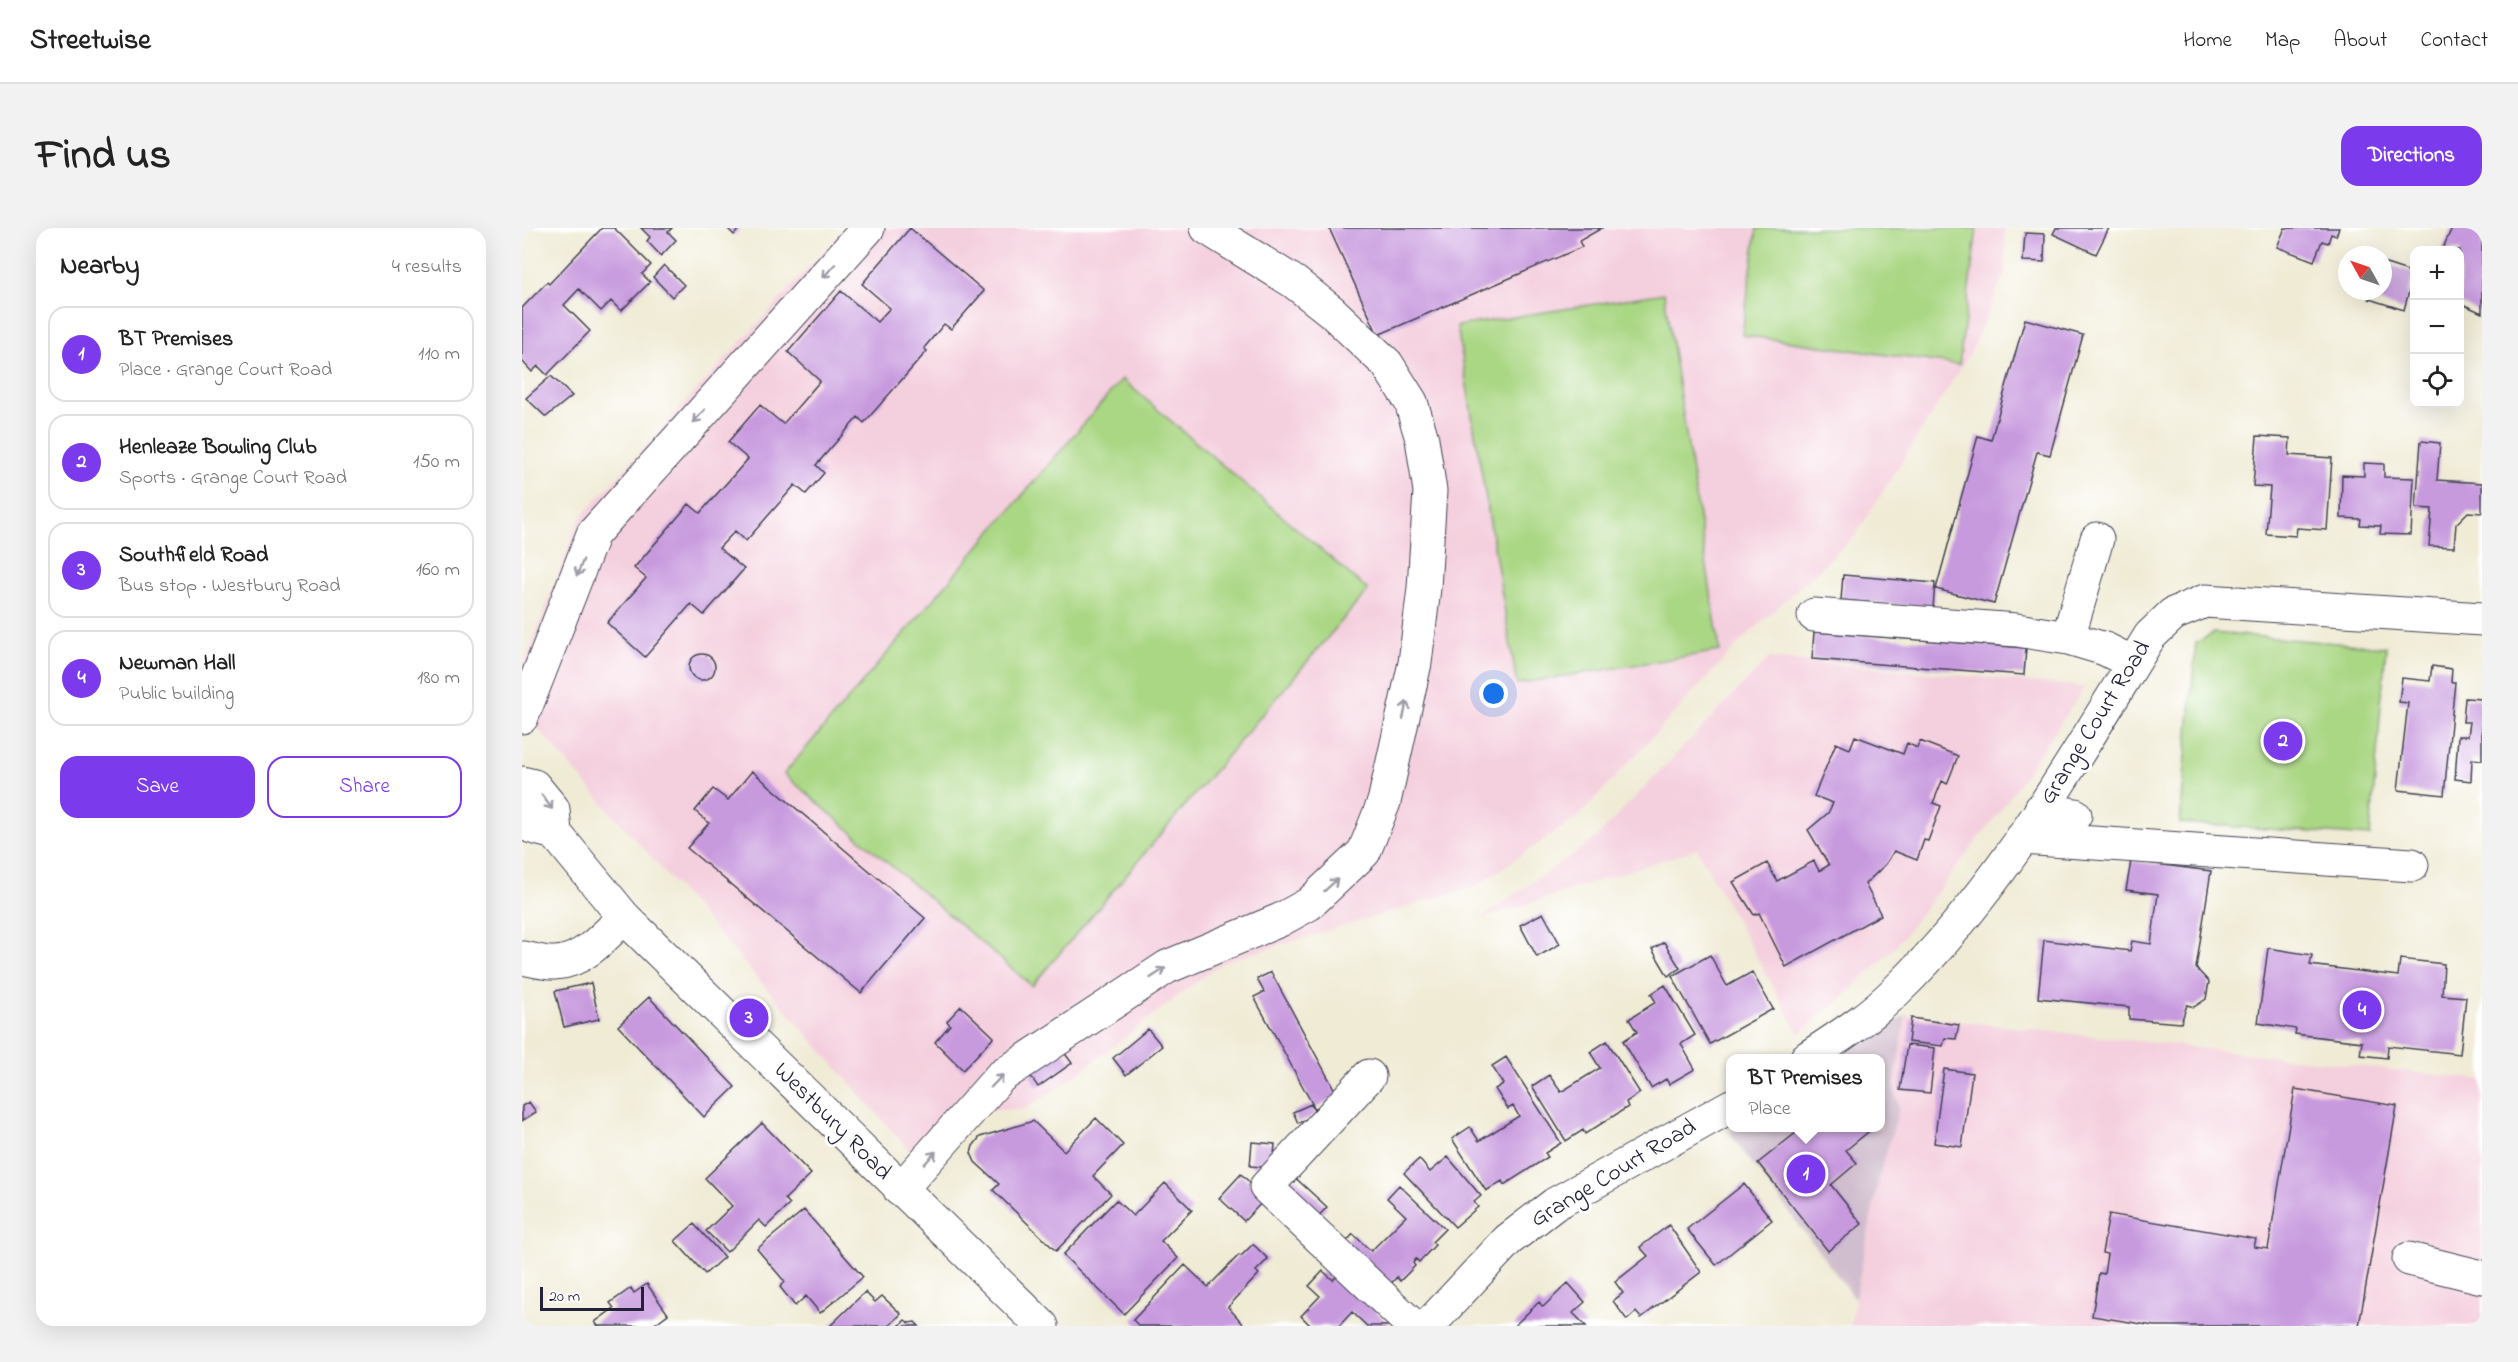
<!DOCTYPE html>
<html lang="en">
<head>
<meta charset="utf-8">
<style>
	:root { --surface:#fff; --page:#f2f2f2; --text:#222; --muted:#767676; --line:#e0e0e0; --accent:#7c3aed }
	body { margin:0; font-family:"Indie Flower",sans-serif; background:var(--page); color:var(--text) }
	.controls { position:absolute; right:18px; top:18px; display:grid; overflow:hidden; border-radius:12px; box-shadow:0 6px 24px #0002 }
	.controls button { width:54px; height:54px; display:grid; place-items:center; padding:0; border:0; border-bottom:2px solid var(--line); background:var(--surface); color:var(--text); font:30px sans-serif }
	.compass { position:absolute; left:1816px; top:18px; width:54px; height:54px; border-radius:50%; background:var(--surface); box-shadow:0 6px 24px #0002; rotate:310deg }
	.scale { position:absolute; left:18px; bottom:15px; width:104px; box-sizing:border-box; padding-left:6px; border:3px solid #22223b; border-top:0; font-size:16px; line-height:21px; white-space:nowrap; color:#22223b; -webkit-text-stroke:4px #fff; paint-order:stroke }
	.you { position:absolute; left:972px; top:466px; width:21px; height:21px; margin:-15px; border:4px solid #fff; border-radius:50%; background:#1a73e8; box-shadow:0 0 0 9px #1a73e833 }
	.badge { display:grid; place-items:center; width:39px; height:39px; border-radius:50%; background:var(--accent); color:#fff; font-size:20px; font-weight:700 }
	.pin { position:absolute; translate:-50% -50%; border:3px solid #fff; box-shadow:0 2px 6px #0006 }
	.popup { position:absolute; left:1204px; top:826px; width:159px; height:78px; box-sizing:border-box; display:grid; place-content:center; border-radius:12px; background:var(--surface); filter:drop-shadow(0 2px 4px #0005); font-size:20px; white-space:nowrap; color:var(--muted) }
	.popup b { font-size:22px; color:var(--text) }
	.popup::after { content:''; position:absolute; left:50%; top:100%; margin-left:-12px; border:12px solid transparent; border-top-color:var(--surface) }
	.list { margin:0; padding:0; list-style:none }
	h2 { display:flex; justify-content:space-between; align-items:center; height:78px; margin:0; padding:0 24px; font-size:26px }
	h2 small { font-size:20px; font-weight:400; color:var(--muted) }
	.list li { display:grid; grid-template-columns:39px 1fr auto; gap:18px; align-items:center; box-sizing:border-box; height:96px; margin:0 12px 12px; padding:0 12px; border:2px solid var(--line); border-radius:18px }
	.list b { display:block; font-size:22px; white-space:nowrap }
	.list p { margin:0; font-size:20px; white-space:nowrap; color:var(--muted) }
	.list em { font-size:20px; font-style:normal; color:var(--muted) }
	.actions { display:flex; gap:12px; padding:18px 24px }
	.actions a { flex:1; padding:14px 0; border:2px solid var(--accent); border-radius:18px; text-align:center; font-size:21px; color:var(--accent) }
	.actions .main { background:var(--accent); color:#fff }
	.icon { flex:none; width:33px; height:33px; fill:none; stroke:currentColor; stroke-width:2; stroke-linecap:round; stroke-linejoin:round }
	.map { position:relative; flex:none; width:1960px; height:1098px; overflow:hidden; border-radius:18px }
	header { display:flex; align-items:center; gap:36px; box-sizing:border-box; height:84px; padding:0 30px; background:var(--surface); border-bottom:2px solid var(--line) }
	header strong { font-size:28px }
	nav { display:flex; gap:33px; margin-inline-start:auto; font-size:21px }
	.intro { display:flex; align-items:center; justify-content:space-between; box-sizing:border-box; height:144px; padding:0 36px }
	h1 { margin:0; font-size:42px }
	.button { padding:15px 27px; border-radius:18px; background:var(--accent); color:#fff; font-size:21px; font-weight:700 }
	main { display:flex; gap:36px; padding:0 36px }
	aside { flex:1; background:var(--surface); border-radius:18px; box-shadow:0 6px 24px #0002 }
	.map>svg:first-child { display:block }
</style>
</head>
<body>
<header>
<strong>Streetwise</strong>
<nav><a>Home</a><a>Map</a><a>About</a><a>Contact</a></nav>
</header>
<div class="intro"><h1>Find us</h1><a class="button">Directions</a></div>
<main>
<aside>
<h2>Nearby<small>4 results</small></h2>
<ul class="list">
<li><span class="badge">1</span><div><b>BT Premises</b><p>Place · Grange Court Road</p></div><em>110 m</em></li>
<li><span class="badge">2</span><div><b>Henleaze Bowling Club</b><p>Sports · Grange Court Road</p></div><em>150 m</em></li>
<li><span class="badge">3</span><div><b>Southfield Road</b><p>Bus stop · Westbury Road</p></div><em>160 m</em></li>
<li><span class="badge">4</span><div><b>Newman Hall</b><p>Public building</p></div><em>180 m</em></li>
</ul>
<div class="actions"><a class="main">Save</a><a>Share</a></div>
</aside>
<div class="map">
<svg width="1960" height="1098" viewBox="0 0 1960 1098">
	<rect width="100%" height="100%" fill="#fff"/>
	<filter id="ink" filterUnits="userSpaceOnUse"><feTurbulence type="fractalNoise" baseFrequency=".0167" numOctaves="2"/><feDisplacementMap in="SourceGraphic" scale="12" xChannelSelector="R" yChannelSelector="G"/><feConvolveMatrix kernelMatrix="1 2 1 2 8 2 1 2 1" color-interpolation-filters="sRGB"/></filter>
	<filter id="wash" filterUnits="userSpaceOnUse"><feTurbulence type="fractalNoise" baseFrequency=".008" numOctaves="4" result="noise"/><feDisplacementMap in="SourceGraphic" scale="24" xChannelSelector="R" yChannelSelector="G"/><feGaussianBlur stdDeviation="1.35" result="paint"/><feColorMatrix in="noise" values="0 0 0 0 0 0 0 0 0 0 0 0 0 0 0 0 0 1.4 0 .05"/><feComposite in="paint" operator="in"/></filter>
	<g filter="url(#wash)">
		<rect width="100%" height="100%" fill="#f0ebd5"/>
		<path fill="#f4cfdd" d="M323,0h1160v45l-35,80 -115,183 -113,104 -163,176 -103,70 -255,77 -157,121 -39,25 -64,1 -44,49 -395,-448v-42l58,-151z
			M1247,430l316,29 -85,124 -105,136 -46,45 -50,42 -102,-185 -219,71 117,-81z
			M1384,787l576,65v246h-632l29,-148 20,-70 -5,-22z"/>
		<path fill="#d0bdcd" d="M1384,787l-12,71 5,22 -20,70 -24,121 -126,-166 8,-5h144v-70h-45z"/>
		<path fill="#aad784" stroke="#667c60" stroke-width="1.5" d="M1235,0h220l-18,137 -217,-30z
			M1142,65l56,358 -203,33 -60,-358z
			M600,151l246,211 -336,396 -248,-212z
			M1692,405l172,14 -16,189 -190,-13 16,-180z"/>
		<g id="blocks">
			<path fill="#c79ade" d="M80,0h12l37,37 -9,9 8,8 -29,29 -10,-10 -10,10 -22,-22 -15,16 26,26 -43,44 -9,-9 -6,6 -10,-11v-53l25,-26 2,2z
				M119,0h31l-4,4 8,8 -15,16 -14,-15 3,-4z
				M205,0h13l-6,7z
				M388,0l74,63 -33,38 -7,-5 -20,24 3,3 -63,72 -6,-6 -42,48 8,8 -18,21 -11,-9 -49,56 -11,-10 -16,17 25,21 -40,46 -13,-11 -46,53 -38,-34 39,-45 -12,-10 55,-64 11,9 48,-54 -20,-17 32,-37 23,19 37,-43 -32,-29 53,-61 36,31 13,-14 -28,-24z
				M807,0h273l-23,13 3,6 -204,88z
				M1534,0h53l-13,26 -43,-20z
				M1763,0h54l-3,8 -5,-2 -3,9 -6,-2 -8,20 -37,-14z
				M1930,0h30v85l-22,-10v-53h-18z
				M1503,5l20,1 -1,28 -21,-1z
				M1861,35l31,10 -10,37 -35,-11 3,-8h11z
				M142,37l20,20 -12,12 -19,-20z
				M1503,91l58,16 -33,120 -13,-3 -43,152 -58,-15 42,-153 13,4z
				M29,148l21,20 -26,21 -20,-19z
				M1735,208l33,2 -1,17 43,3 -5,72 -30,-2 -1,8 -30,-2 4,-47 -17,-1z
				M1899,213l19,2 -3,37 45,3v30l-14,-1 -12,12 -2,23 -25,-1 3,-37 -16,-1z
				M1842,235l20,1v13l30,1 -3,57 -31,-1 1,-8 -21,-1 1,-6 -20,-1 1,-43 22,1z
				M1321,347l92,8 -2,25 -92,-8z
				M1292,404l212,16 -2,27 -212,-16z
				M167 439a13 13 0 1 1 26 0a13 13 0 1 1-26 0Z
				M1910,438l20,3 -1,13h4l-11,113 -46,-5 10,-87 -9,-1 3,-24 28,3z
				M1943,470l17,1v61l-10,-1 -1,22 -16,-2 3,-43h10l2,-14h-7z
				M1333,508l48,18 4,-11 10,5 3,-7 38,15 -11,28 -5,-3 -9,22 8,3 -13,35 -4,-1 -7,20 -23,-9 -8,13 -21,20 16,31 -95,52 -27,-54 -5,2 -21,-33 34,-19 10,18 37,-20 5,10 10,-6 -21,-35 20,-17 5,-10 -19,-7 22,-53 14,6z
				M230,543l173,147 -64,75 -174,-145 22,-25 -14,-12 18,-22 15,11z
				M1609,633l80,10 -15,97 13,14 -3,17 -12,8 -7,-2 -6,18 -52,-4v-12l-91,-9 6,-58 86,11 2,-10 19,3 7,-50 -32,-4z
				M1021,685l17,31 -23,13 -17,-32z
				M1142,714l16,26 -12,8 -16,-27z
				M1746,720l44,7 -2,10 88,11 2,-17 44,5 -2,31 24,2 -6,57 -72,-8 -1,12 -27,-3 2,-13 -67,-8 1,-5 -38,-6z
				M1188,727l17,31 25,-14 21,37 -63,35 -38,-68z
				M749,744l67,124 -23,13 -61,-112 10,-5 -7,-13z
				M69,755l8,36 -35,8 -9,-36z
				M1143,757l30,50 -14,9 14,25 -26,15 -3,-5 -15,9 -28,-47 14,-9 -8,-13 27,-17 -5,-8z
				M127,769l86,90 -31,30 -86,-91z
				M439,778l33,31 -31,33 -28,-28 15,-17 -3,-4z
				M1389,790l48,7 -3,14 -11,-1 -2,8 -35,-4z
				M626,801l14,17 -36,29 -13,-17z
				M1085,813l33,52 -14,9 2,5 -43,27 -2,-4 -17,11 -34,-55 17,-11 12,17 39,-24 -10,-16z
				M1385,817l28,3 -5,45 -30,-3z
				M541,823l9,12 -34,24 -9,-13z
				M984,829l55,86 -16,10 3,4 -44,28 -2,-4 -16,10 -34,-52 18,-12 9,14 40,-25 -6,-10 -5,3 -13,-20 8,-5 -11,-18z
				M1422,841l28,4 -10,74 -28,-4z
				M1773,861l102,17 -38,220h-205l-62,-10 7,-43 5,1 3,-20 -5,-1 7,-39 147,25 -2,8 14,2z
				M7,874l7,10 -14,9v-15z
				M789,876l5,11 -18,8 -5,-11z
				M574,890l27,27 -30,31 18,18 -55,57 -63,-61 6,-6 -24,-22 -4,-9 2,-7 7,-9 53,-16 31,30z
				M240,895l49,51 -26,25 5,5 -24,23 -7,-7 -32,32 -21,-21 26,-25 -27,-28z
				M1280,900h71l-27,22 11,13 -26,22 31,39 -34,27 -70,-88z
				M730,914l23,2 -2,24 -23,-2z
				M926,929l33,39 -7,6 4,5 -23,20 -51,-54 15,-14 11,13z
				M767,944l38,35 -15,16 -38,-35z
				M719,946l25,24 -22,23 -25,-23z
				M643,955l27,27 -31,31 17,17 -54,56 -61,-59 53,-55 17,16z
				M1222,956l28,36 -56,45 -29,-36z
				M877,957l46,44 -13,13 3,3 -16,17 -3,-3 -3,4 2,3 -15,15 -3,-4 -13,14 -44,-42 13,-15 18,17 35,-35 -19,-18z
				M282,982l59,67 -43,36 -14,-17 -11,10 -15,-19 5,-5 -28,-33z
				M172,996l30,33 -19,17 -30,-33z
				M1147,997l32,47 -60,46 -5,-6 -9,8 -14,-19 10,-8 -8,-11 33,-26 -8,-9z
				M731,1016l15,15 -12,12 3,3 -31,33 17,19h-106l-6,-6 52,-55 23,22 31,-32 2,1z
				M801,1043l10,9 7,-8 50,54h-23l-15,-14 -13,14h-28l-10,-10 19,-20 -11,-10z
				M1046,1055l17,19 -12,11 13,13h-72l25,-24 4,5z
				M125,1056l21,30 -16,12h-54l-3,-4 19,-14 -4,-5 21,-15 3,5z
				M343,1064l10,10 7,-6 19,18 -12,12h-59z
				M383,1092l4,3 6,-1 4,4h-20z"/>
		</g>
	</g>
	<g filter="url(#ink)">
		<use href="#blocks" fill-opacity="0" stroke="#414052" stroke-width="1.5"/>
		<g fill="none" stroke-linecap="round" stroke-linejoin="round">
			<defs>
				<path id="minor" d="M1292,387l203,15 51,8 37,11 28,14
					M1546,410l29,-99
					M0,489l71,-183 275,-306
					M1519,581l34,6
					M1500,610l390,27
					M0,730c10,1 23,6 33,5 28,-1 51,-28 69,-46
					M1285,830c30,-20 62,-40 88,-66 105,-101 179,-233 255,-356l23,-22 32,-13 277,18
					M847,848l-103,111 147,139
					M378,962l100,-113 167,-110 113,-47 29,-16 55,-52 20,-50 31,-139 9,-75 6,-97 -8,-52 -11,-37 -24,-38 -56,-53 -37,-29 -87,-54
					M1887,1031l73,18
					M906,1098l80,-86 47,-36 176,-98"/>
				<path id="major" d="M0,555l12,3 19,23 2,24 69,84 418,409
					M0,586l10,13 23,6"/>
			</defs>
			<use href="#minor" stroke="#414052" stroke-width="35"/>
			<use href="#major" stroke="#414052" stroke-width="35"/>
			<use href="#minor" stroke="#fff" stroke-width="33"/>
			<use href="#major" stroke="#fff" stroke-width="33"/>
		</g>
		<defs><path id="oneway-shaft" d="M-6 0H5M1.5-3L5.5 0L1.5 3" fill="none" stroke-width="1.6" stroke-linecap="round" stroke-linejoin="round" transform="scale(1.5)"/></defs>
		<g stroke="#9c9ca7">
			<use href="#oneway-shaft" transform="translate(307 43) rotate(132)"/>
			<use href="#oneway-shaft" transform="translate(177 188) rotate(132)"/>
			<use href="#oneway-shaft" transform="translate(58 340) rotate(111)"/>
			<use href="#oneway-shaft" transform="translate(883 482) rotate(-77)"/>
			<use href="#oneway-shaft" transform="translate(25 574) rotate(53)"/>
			<use href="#oneway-shaft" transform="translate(809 657) rotate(-42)"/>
			<use href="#oneway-shaft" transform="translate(636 745) rotate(-33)"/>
			<use href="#oneway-shaft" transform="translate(475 853) rotate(-46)"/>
			<use href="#oneway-shaft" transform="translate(408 930) rotate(-48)"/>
		</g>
	</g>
	<g text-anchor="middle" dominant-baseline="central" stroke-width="6" stroke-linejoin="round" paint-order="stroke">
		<g font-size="24" fill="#22223b" stroke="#fff">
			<text transform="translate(1574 495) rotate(-58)">Grange Court Road</text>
			<text transform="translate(310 894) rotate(45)">Westbury Road</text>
			<text transform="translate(1092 946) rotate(-31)">Grange Court Road</text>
		</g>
	</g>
</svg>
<div class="controls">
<button>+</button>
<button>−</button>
<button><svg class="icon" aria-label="locate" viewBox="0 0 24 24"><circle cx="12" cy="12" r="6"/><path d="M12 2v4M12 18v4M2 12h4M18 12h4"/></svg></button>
</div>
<svg class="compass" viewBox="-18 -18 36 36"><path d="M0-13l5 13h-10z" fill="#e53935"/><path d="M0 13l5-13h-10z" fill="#767676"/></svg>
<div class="scale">20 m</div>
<div class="you"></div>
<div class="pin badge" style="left:1284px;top:946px">1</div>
<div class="popup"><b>BT Premises</b>Place</div>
<div class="pin badge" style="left:1761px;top:513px">2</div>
<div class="pin badge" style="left:227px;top:790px">3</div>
<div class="pin badge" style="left:1840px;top:782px">4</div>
</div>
</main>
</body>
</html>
